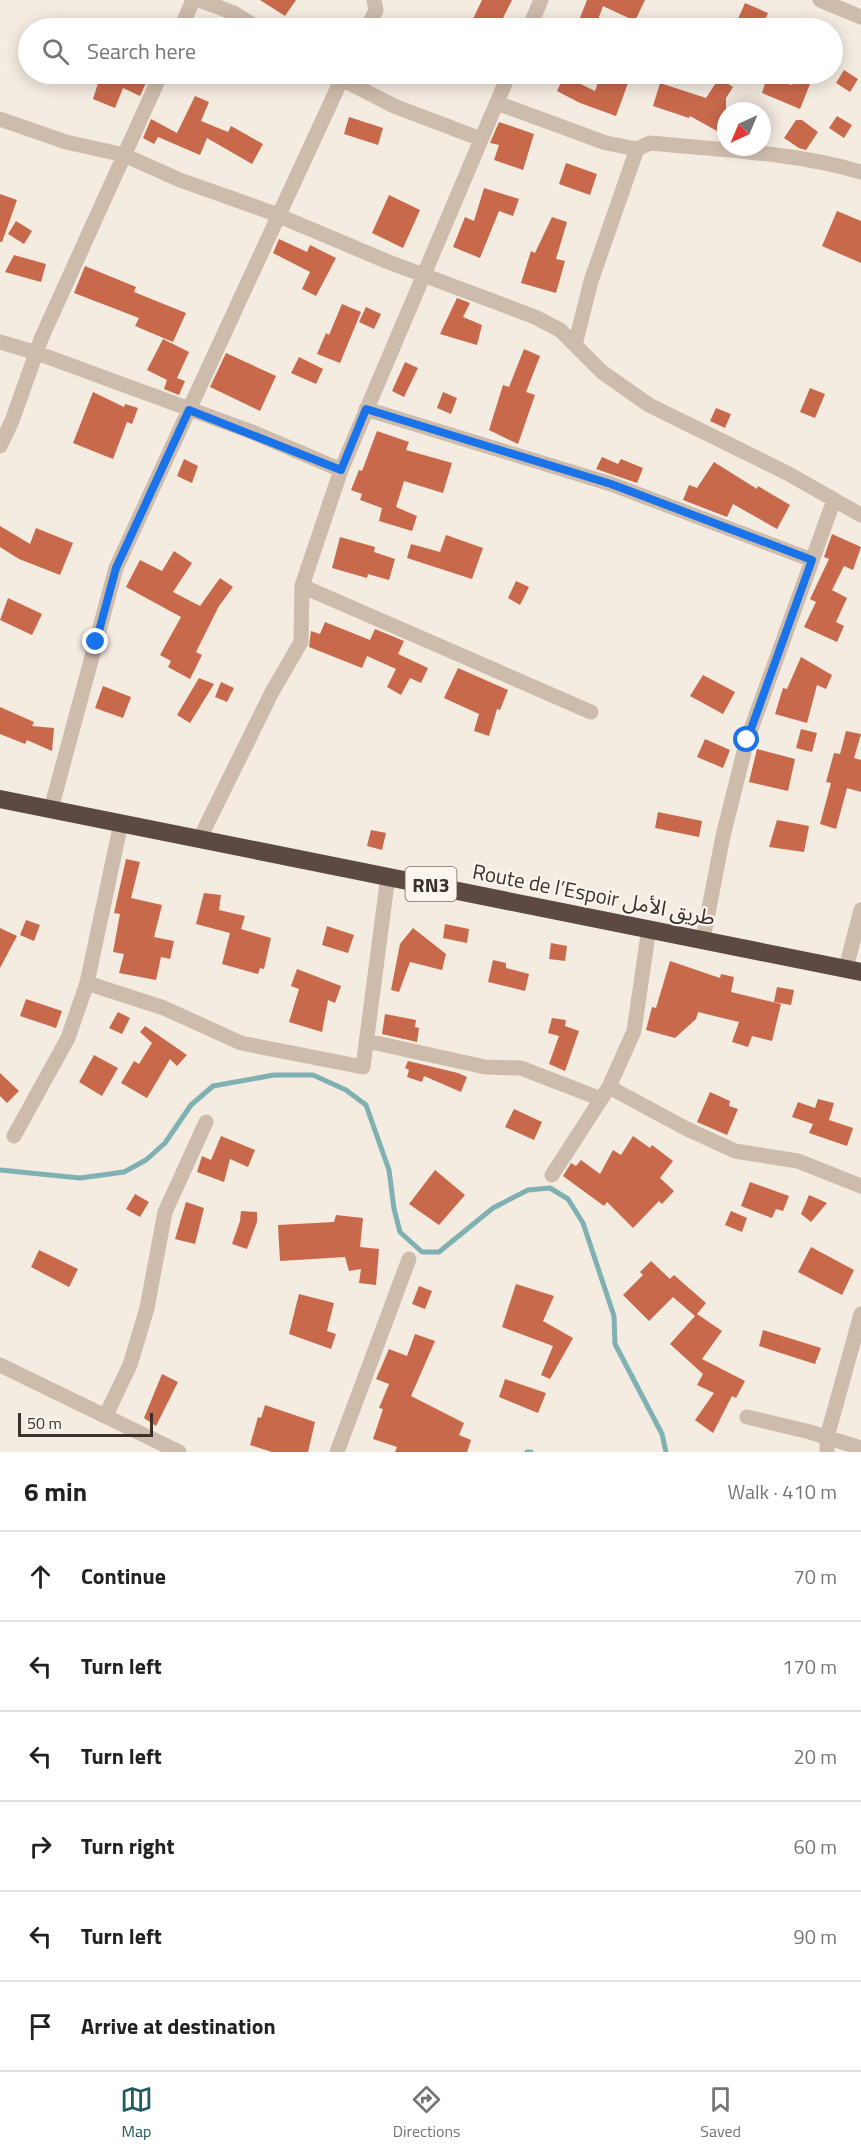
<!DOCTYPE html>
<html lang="en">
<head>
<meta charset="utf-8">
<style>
	:root { --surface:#fff; --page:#f2f2f2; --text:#202124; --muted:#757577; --line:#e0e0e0; --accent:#1f5a5e }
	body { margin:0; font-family:"Titillium Web","Noto Sans Arabic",sans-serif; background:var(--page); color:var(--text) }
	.compass { position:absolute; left:717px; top:102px; width:54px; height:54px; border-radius:50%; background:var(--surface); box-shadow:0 3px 15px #0003; rotate:224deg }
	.scale { position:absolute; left:18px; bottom:15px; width:135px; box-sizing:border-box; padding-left:6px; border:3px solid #3b302b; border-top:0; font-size:16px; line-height:21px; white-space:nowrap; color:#3b302b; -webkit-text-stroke:4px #fbf5ee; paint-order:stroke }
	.stop { position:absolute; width:18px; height:18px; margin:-14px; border:4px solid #1a73e8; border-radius:50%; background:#fff }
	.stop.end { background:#1a73e8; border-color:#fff; box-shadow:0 2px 6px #0008 }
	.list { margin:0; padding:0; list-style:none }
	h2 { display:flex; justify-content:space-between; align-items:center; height:78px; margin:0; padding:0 24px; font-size:26px }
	h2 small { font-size:20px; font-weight:400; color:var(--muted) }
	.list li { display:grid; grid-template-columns:39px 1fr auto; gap:18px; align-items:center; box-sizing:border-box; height:90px; padding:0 24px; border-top:2px solid var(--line) }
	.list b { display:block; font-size:22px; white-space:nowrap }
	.list em { font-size:20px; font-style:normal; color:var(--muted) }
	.icon { flex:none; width:33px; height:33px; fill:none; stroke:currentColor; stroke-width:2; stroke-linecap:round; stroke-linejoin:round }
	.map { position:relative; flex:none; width:861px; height:1452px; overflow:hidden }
	.search { position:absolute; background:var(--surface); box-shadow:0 3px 15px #0003; left:18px; right:18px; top:18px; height:66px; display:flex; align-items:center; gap:15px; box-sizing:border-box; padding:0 21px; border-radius:33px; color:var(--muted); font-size:22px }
	.sheet { height:618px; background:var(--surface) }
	nav { display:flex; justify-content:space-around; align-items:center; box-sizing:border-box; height:84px; border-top:2px solid var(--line); background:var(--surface); font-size:16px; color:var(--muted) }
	nav a { display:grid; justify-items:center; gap:3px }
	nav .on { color:var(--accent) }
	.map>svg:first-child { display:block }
</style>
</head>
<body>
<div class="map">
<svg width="861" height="1452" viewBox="0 0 861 1452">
	<rect width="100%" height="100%" fill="#f4ebe1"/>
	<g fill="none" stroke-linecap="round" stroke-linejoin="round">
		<path stroke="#7fb0b2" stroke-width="5" d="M0,1170l80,8 44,-6 22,-12 19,-17 26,-38 22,-19 61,-11h39l33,15 20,15 23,65 5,39 6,23 22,20h17l54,-44 35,-18 22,-2 18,11 15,24 31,93 1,28 47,90 4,18
			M527,1452h4"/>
	</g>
	<path fill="#c8694b" d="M260,0h36l-11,16z
		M482,0h30l-14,28h-10l-16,-7z
		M587,0h58l-10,21 -32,-15 -8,22h-19z
		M745,3l23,10 -6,15h-28z
		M844,70l14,9 -8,13 -14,-9z
		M101,74h28l-1,2 18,7 -6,13 -17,-8 -8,20 -22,-9z
		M601,74l27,9 -12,33 -36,-13 -23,-12 7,-15 31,15z
		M800,74h14l-14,35 -38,-16 5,-16 25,8z
		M719,78l14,9 -7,11v38l-36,-20 -1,2 -36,-12 7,-23 46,15z
		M195,96l14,6 -8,19 27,11 3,-6 32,18 -11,20 -45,-26 -7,17 -42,-18 -4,7 -11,-6 8,-19 26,14z
		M837,116l15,9 -8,13 -15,-10z
		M349,117l34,11 -5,17 -34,-11z
		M796,120h6l16,12 -12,18 -7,-2 -15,-10z
		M499,122l35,12 -11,36 -29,-10 5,-15 -9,-2z
		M566,163l31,11 -7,21 -31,-11z
		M484,188l35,11 -6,17 -14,-5 -19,47 -27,-11 12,-30 9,4z
		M0,194l17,6 -15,42h-2z
		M389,195l31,15 -17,38 -31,-15z
		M837,211l24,10v42l-39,-17z
		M552,217l15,5 -11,37 9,2 -9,32 -35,-10 10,-32 4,2z
		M16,221l16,10 -8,13 -16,-10z
		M279,239l28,13 3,-7 26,13 -20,38 -14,-7 8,-17 -37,-19z
		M14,255l32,9 -5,18 -36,-10z
		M85,266l51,21 -2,5 52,21 -13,29 -38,-16 4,-8 -65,-25z
		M457,298l13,5 -7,14 19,8 -5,20 -37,-11z
		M342,304l19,8 -21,51 -23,-9 9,-21 3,2z
		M366,307l15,7 -7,15 -15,-7z
		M163,339l26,13 -12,26 8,3 -6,14 -15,-6 3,-9 -20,-10z
		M524,349l16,7 -14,36 9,3 -17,49 -29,-14 14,-45 6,2z
		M226,353l50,23 -16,35 -50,-24z
		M299,357l24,12 -7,15 -25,-11z
		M405,362l13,6 -14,29 -12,-6z
		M810,388l15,6 -10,24 -15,-6z
		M93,392l31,15 1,-3 13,4 -6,16 -5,-2 -14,37 -40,-16z
		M443,392l14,6 -6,16 -14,-6z
		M716,408l15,6 -6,14 -15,-7z
		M377,431l32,11 -3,8 46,13 -9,30 -39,-12 -8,26 21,9 -5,15 -33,-10 3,-13 -22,-8 2,-6 -11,-4 8,-20 3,1z
		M602,457l16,7 3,-5 22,9 -6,15 -41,-14z
		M184,459l14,7 -6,17 -15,-7z
		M714,462l43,27 1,-3 32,19 -13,24 -44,-25 -6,13 -44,-17 6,-15 8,3z
		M0,526l30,18 6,-16 37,15 -13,32 -41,-16 -19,-12z
		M832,534l29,13 -8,23 -9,-4 -12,24 15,8 -11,24 8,4 -7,16 -33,-15 12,-25 -6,-3 19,-40 -5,-2z
		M446,535l37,13 -11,31 -65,-21 4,-14 29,8z
		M340,537l35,10 -1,5 21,7 -6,21 -21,-6 -1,4 -35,-10z
		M174,551l18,12 -19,29 27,14 20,-28 13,9 -14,19 -23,46 6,3 -12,24 -22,-12 3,-6 -11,-6 21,-38 -55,-30 14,-27 22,11z
		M516,581l13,6 -9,18 -12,-7z
		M8,598l34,16 -10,21 -32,-15z
		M325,622l45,18 5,-11 29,12 -6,13 30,14 -7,15 -11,-5 -9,17 -14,-8 9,-18 -29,-13 -5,12 -53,-21 2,-16 9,3z
		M801,657l31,18 -6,14 -9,-4 -10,38 -32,-9 8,-26 4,1z
		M458,668l50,22 -8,20 -3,-1 -8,27 -15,-5 5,-17 -35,-16z
		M703,675l32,17 -12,22 -33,-18z
		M199,678l15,6 -24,39 -13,-8z
		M221,682l13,6 -7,14 -12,-5z
		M103,686l28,11 -8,21 -28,-10z
		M0,707l34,15 -2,4 22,2 -2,23 -25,-11 -2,4 -25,-10z
		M801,729l16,4 -5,19 -16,-4z
		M846,731l15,3 -7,24 7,2v32l-14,-4 -11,41 -16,-5 11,-41 -5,-1 8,-29 6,1z
		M705,739l25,11 -7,18 -26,-11z
		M757,749l38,10 -7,32 -39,-9z
		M658,812l44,9 -3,16 -44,-9z
		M777,820l32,6 -5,26 -35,-5z
		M371,830l15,3 -4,17 -15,-4z
		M126,859l14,3 -9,36 31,7 -8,32 20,4 -4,18 -9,-2 -5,23 -37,-7 5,-19 -11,-2 7,-38 -6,-1z
		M204,893l17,2 -2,15 26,6 -4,13 30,9 -7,31 -4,-1 -2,6 -36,-10 8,-31 -34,-9z
		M26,920l14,5 -6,16 -14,-6z
		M445,924l24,5 -2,14 -24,-5z
		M327,926l27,9 -6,18 -26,-8z
		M0,928l17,8 -17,32z
		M413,928l33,26 -4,16 -32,-8 -11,30 -8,-2 9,-46z
		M551,943l16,3 -2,15 -16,-2z
		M493,960l13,3v5l23,6 -4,17 -37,-9z
		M670,961l50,17 1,-4 13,3 -3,15 50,12 -9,37 -20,-5 -4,11 -16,-5 7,-20 -41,-10 -2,7 -21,19 -29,-8 6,-23 4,1z
		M297,969l44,17 -6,17 -7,-3 -6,32 -33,-10 10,-33 -8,-3z
		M777,987l17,3 -3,15 -17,-3z
		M26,999l36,12 -6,17 -36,-12z
		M118,1012l12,6 -8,16 -13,-6z
		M385,1014l31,6 -1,7 4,1 -2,14 -35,-8z
		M552,1018l14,2 -1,6 14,5 -14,40 -16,-7 10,-28 -11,-3z
		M145,1026l42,29 -10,11 -7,-7 -23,39 -26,-15 13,-22 5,3 13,-21 -12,-11z
		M94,1055l24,13 -16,28 -23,-14z
		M408,1061l50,12 9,4 -6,15 -37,-16 -2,6 -15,-5 2,-7 -4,-2z
		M0,1073l19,18 -12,12 -7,-7z
		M710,1092l20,9 -1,5 9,3 -11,26 -30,-13z
		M818,1099l16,4 -5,17 24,8 -6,18 -38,-13 4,-9 -21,-7 6,-15 17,6z
		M514,1109l28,13 -8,18 -29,-13z
		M221,1136l34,14 -7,17 -18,-8 -6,23 -27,-10 5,-16 9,4z
		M633,1136l17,12 2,-3 21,16 -13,17 14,13 -12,13 -3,-3 -26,27 -26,-26 -3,4 -41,-30 8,-13 5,3 5,-6 19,14 13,-24 8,5z
		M435,1170l30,25 -26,30 -30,-21z
		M750,1182l39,14 -6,15 -7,-2 -4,9 -31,-12z
		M135,1194l14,8 -9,15 -14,-8z
		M809,1195l18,8 -16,19 -10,-8z
		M186,1202l18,6 -9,36 -20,-5z
		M241,1211l16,1v10l-10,27 -15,-5 8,-23z
		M731,1211l16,7 -5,14 -17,-7z
		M336,1215l27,3 -3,29 19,2 -3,36 -17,-2 2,-14 -12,2 -4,-14 -65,4 -2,-36 56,-3z
		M811,1247l43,23 -12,25 -44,-23z
		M39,1250l39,19 -9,18 -38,-20z
		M651,1261l19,18 4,-4 32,28 -9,11 25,17 -20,28 43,22 -9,17 -4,-2 -19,37 -18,-13 19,-27 -17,-8 6,-11 -33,-30 25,-28 -22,-19 -24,24 -26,-26 20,-20 -3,-3z
		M516,1284l38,12 -11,25 30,17 -23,41 -9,-4 12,-29 -51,-19z
		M419,1286l13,5 -7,18 -13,-5z
		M299,1294l35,9 -7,28 9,3 -5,15 -42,-15z
		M763,1330l58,18 -6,16 -56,-18z
		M415,1334l20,7 -24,55 53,27 -5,12 12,5 -4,12h-72l2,-5 -24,-8 10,-30 -4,-1 10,-24 -13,-5 13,-30 18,7z
		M162,1374l16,8 -22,44 -12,-8z
		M505,1379l41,14 -8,20 -39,-16z
		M265,1405l50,17 -7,30h-36l-22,-7 8,-28 3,1z"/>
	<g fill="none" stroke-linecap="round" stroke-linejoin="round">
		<path stroke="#cdbbac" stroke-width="15" d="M199,0l35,13 24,15
			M820,0l41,17
			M181,28l12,-28
			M367,28l9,-18 -2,-10
			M529,28l12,-28
			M332,74l62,32 87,33
			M497,103l109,40 31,6 13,-6c70,7 144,9 211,29
			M0,119l66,23 58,13 56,25 90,32 116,49 149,56 25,13 42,42 47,33 138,68 74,42
			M0,342l37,11 215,79 89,38
			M575,345l16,-64 46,-132
			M366,409l245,75 201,76
			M0,446l12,-25 29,-82 120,-265
			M302,586l289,126
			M51,809l65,-241 228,-494
			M200,838l72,-146 29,-50 1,-56 39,-116 168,-396
			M703,939l20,-103 24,-96 87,-240
			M846,968l15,-58
			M87,983l77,25 77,35 122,24 25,-191
			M367,1041l118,26 36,1 80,31
			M609,1087l76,41 50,23 63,10 63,25
			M14,1136l54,-98 19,-55 34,-160
			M552,1175l57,-88 25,-56 15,-103
			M0,1365l179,87
			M106,1415l24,-50 17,-57 18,-96 41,-90
			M747,1417l63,15 51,16
			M337,1452l72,-193
			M827,1452v-15l34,-123"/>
		<path stroke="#5c4a42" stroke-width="18" d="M0,799l861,173"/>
	</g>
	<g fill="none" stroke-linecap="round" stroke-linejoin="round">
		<path stroke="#1a73e8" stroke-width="8" d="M96,642l20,-74 73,-158 152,60 25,-61 245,75 201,76 -65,180"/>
	</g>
	<g text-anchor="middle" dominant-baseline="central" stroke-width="4.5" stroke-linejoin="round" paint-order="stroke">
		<rect fill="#fbf5ee" stroke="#756b66" stroke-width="1.5" x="405.5" y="867" width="51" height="34" rx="4.5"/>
		<g font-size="20" font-weight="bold" fill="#3b302b">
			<text x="431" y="884">RN3</text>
		</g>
		<g font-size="21" fill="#3b302b" stroke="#fbf5ee">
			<text transform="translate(594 894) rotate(11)">Route de l’Espoir طريق الأمل</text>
		</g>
	</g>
</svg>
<svg class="compass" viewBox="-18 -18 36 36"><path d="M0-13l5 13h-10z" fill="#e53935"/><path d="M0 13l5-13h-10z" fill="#757577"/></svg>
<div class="scale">50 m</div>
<div class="stop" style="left:747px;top:740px"></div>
<div class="stop end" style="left:96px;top:642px"></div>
<div class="search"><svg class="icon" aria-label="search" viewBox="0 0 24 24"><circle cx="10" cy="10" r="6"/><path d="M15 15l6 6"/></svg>Search here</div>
</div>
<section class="sheet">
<h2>6 min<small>Walk · 410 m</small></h2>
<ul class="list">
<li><svg class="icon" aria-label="ahead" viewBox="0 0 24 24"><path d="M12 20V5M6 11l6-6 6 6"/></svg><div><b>Continue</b></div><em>70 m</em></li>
<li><svg class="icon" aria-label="left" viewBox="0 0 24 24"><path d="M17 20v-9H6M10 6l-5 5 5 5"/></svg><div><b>Turn left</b></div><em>170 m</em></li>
<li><svg class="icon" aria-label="left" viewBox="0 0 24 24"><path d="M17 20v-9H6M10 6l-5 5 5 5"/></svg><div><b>Turn left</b></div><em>20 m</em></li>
<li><svg class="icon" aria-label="right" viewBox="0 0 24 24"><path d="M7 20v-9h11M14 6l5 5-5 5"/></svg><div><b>Turn right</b></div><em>60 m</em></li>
<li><svg class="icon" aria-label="left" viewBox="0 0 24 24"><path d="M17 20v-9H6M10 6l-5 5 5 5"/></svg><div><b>Turn left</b></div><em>90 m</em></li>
<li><svg class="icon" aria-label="arrive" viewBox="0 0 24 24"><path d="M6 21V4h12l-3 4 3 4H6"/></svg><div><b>Arrive at destination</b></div></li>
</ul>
</section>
<nav>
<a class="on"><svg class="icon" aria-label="map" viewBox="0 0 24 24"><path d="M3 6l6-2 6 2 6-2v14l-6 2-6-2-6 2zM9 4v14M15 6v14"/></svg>Map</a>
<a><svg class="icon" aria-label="directions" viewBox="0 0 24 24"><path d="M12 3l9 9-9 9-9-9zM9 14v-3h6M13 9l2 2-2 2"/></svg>Directions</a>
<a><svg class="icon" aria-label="saved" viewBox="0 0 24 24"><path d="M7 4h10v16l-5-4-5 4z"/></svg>Saved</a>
</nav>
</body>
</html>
